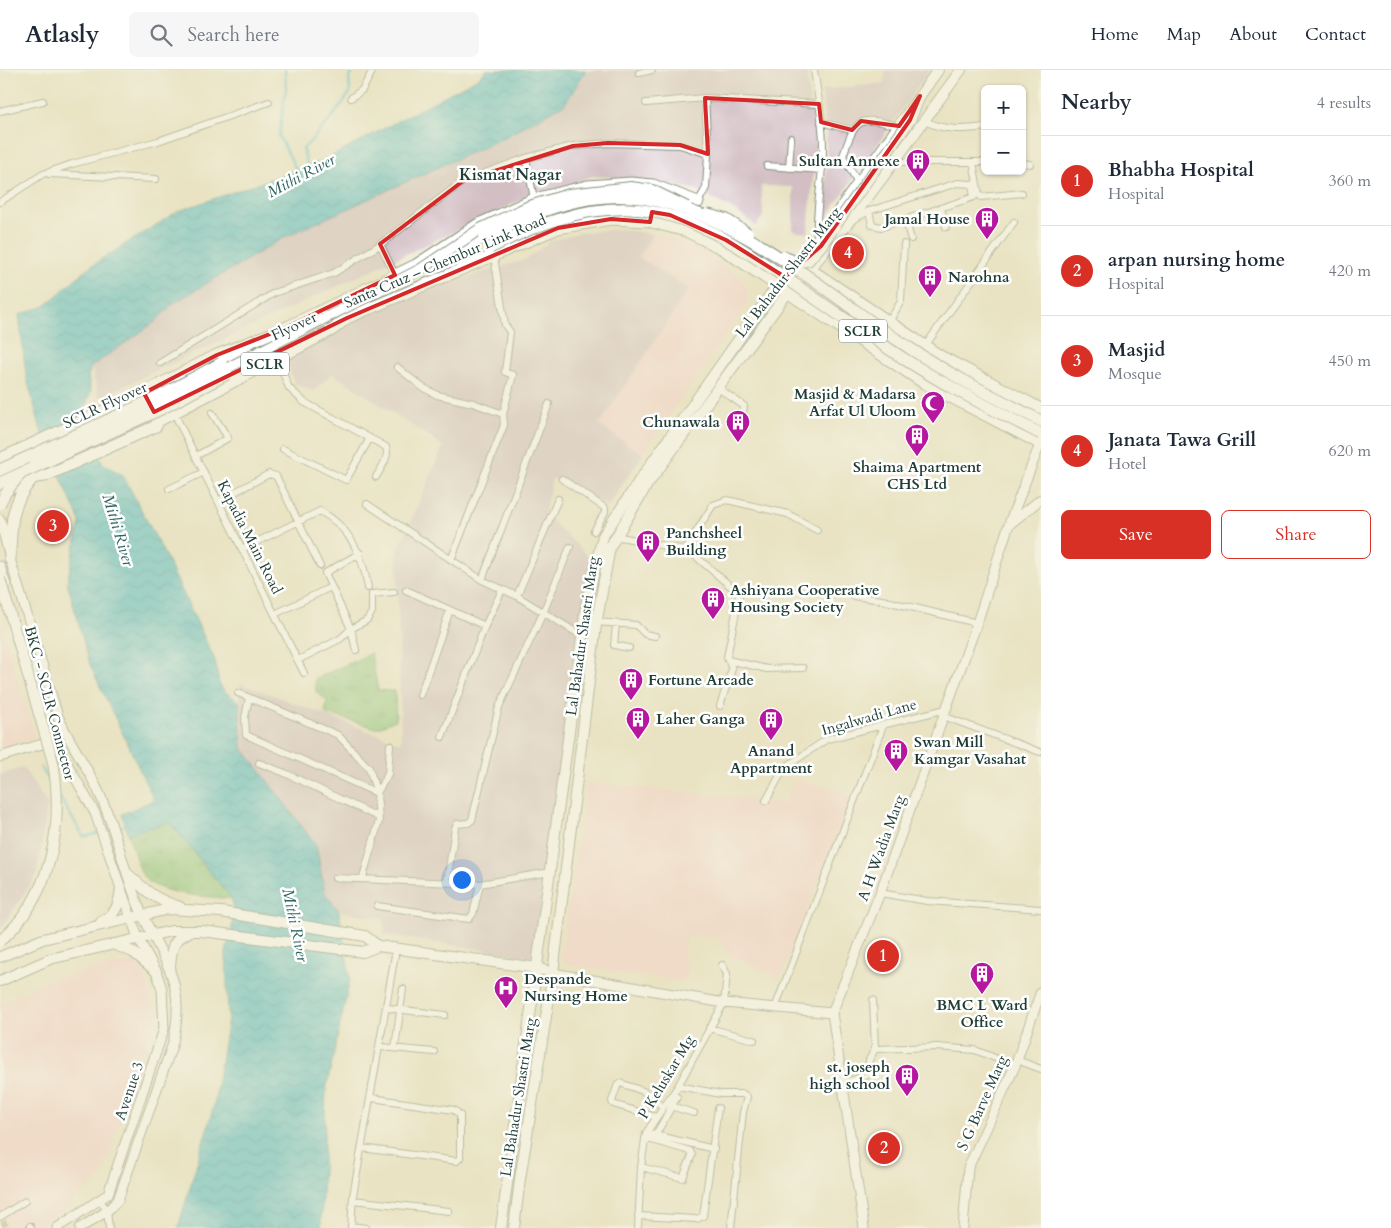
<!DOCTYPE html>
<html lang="en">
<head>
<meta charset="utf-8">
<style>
	:root { --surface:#fff; --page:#f6f6f7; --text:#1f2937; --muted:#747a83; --line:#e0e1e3; --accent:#d93025 }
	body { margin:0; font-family:Cardo,serif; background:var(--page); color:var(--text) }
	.controls { position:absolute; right:15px; top:15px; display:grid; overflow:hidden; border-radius:8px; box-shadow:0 1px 4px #0004 }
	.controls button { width:45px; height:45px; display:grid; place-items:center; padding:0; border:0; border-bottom:1px solid var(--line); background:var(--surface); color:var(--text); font:25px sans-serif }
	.you { position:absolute; left:461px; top:809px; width:18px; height:18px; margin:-12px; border:4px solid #fff; border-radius:50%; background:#1a73e8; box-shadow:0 0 0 8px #1a73e833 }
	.badge { display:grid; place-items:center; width:32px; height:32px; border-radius:50%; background:var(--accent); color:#fff; font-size:16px; font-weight:700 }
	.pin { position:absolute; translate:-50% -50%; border:2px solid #fff; box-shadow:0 1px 5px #0006 }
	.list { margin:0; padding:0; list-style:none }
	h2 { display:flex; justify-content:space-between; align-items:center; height:65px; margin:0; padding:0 20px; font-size:21px }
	h2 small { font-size:16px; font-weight:400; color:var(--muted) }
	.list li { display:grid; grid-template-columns:32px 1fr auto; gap:15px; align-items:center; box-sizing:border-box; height:90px; padding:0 20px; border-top:1px solid var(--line) }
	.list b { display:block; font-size:19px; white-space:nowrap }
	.list p { margin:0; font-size:16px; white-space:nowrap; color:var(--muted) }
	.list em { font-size:16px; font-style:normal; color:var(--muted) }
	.actions { display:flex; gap:10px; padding:15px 20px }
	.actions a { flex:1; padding:11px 0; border:1px solid var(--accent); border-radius:8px; text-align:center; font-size:18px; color:var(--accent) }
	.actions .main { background:var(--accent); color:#fff }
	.icon { flex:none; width:28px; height:28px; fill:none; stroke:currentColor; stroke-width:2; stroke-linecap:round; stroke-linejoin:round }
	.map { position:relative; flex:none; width:1041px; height:1158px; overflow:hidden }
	header { display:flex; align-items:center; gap:30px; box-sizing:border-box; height:70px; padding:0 25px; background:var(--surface); border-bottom:1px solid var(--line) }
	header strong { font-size:24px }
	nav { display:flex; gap:28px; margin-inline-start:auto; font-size:18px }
	.search { width:350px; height:45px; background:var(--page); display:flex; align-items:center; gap:12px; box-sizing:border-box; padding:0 18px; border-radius:8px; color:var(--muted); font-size:19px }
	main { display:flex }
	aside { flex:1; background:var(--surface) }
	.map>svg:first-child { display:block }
</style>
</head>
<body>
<header>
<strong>Atlasly</strong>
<div class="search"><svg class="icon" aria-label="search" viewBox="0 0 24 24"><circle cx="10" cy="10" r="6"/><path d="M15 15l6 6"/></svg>Search here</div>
<nav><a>Home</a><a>Map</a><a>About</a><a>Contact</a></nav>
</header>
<main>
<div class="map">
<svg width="1041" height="1158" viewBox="0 0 1041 1158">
	<defs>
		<pattern id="grass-tufts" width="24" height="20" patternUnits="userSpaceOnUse" patternTransform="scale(1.25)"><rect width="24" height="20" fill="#88c479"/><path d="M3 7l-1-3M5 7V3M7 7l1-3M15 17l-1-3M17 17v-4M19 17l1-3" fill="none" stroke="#6fa064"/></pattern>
		<pattern id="water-waves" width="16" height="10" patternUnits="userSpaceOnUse" patternTransform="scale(1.25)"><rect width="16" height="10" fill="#4ebbc8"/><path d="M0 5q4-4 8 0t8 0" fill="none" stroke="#4099a3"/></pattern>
	</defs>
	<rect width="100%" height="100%" fill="#fff"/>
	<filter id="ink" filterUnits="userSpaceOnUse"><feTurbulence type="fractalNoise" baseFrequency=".02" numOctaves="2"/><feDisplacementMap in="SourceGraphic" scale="10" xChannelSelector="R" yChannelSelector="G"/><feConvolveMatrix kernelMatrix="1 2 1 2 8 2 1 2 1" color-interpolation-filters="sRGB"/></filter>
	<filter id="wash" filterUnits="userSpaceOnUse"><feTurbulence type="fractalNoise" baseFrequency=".0096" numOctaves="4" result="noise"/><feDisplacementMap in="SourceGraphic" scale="20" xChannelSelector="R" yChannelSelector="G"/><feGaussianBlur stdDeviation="1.12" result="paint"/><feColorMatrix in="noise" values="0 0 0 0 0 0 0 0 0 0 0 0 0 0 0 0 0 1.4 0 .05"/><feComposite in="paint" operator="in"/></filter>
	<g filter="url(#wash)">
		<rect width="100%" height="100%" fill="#e9e3c3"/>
		<path fill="#f7d0cd" d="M653,164l22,4 27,12 40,28 5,9v13l-3,9 -101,145 -44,-28 89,-137 -49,-32z
			M0,551l35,117 -35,11z
			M799,709l54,17 -73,183 -54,-26 -4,-11 -9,-4 -22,-4 -7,9 3,39 -119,-17 -5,-4 -2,-5 25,-174 198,21 9,-21z
			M136,892l9,11 11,45 -55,159 -42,36 -22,15h-37v-224l44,-22 47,-14z"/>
		<path fill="#d2bec3" d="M586,0h220l10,74 -8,89 -15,-2v-44l-32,-1 2,30 -7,10 -20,-15 -40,-21 -51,-10 -52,-4 -63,20 -431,202 -8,-31 83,-64 113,-67 278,-132z
			M886,0h44l-107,152 -3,-2 7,-55 -1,-31 -4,-44 62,-7z
			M621,159l32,5 -14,23 50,32 -90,136 44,29 -35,52 -56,-28 -7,36 48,47 -60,396 -149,-22v-16l-45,-8 -14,-18 -9,-48 -74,-98 -3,-45 1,-19 161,60 -4,-190 46,-107 -111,-73 -18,18 -19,-7 -12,-29 136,-64 108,-32 23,-18 28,-8z
			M23,697l25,39 -12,70 -36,54v-155z"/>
		<path fill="url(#grass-tufts)" stroke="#548056" d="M371,583l7,37 17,1 1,29 -20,8 -51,-15 2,-13 -11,-8 -1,-13z
			M169,752l63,77c-24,-3 -78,-3 -90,-25 -6,-12 -9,-27 -14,-40z"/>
		<path fill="url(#water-waves)" stroke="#367c7e" d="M486,0h100l-21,34 -62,34 -216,98 -113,67 -19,19 -64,45 -3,10 3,14 -9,23 21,50 20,11 43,82 49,103 4,23 5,8 15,11 3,45 74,98 9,48 14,18 11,68 -24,111 -5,138h-143l36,-123 14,-87 -2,-66 8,-35 -2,-18 -62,-77 -42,12 -6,-20 32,-14 -64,-135 -23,-83 13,-60 -39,-91 -15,-56 -7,-60 26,-9 44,-39 89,-56 145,-50 155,-83z"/>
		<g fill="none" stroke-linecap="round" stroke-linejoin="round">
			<path stroke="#4ebbc8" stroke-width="2.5" d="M285,0l1,19 -7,47 18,35
				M308,99l-5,-20 27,-29 20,-27 -1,-15 6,-8
				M41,697l11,18
				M60,728l24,39 26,-7
				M115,758l12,-3"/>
		</g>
	</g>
	<g filter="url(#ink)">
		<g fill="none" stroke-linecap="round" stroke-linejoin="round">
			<path stroke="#c1c2a6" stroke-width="6" stroke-dasharray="6 3" stroke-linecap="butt" d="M3,1151l4,7"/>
			<defs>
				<path id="street" d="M814,0c4,25 9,52 9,77 0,32 -8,62 -6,93
					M639,3l13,-3
					M351,28l11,-8 11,-20
					M646,33l59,-5 114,6
					M0,41l43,-10
					M923,50c20,11 40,10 62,7
					M821,52l31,8
					M526,88l8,41
					M893,92h92
					M973,92l6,33 2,2 41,-4
					M1022,93l8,1
					M767,96l55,4
					M789,98l2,-30
					M49,104l107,5
					M858,113l-15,-27c13,-39 16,-40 56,-30
					M0,132l43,-28 29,-10 86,-23 111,-39
					M698,132l8,-14 2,-34 -3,-56
					M941,138l5,19
					M854,149l15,-8 88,-28 15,1 2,13 -92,30 -10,-2 -3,-14
					M905,149l6,20
					M380,174l15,31
					M494,187l11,68 5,7 -5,40 8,3 -10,39
					M889,252l12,-21 3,-57
					M925,276l89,-124
					M277,288l12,30 15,14 82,45c4,10 -5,21 -10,30
					M160,293l114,-70 60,-20 44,-27 85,-65 63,-23 47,-12 35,-3 72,2 28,9
					M397,297l25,20 15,8 36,8 30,11 1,11 -53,135
					M718,318l26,18 -2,13 -4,7
					M174,343l130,260
					M283,379l63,31 24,-42
					M196,386l32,-18 -16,-25
					M562,409l43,29v4l-11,19
					M169,419l35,-17
					M218,431l51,-27 7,2 44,90
					M367,434l115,76 35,16 65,40
					M616,466l64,13 6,-1 27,-43 14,-5 61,14 29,16
					M686,478l50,43 3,6 -12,60 5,12 -12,37
					M242,479l78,-38c30,16 43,44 48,77
					M482,510l67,-176
					M406,520l79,36
					M517,526l41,-97
					M853,526l29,4 95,23
					M275,544l56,-27
					M596,552l40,3 9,9 10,2
					M616,554l-2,21 15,3
					M356,580l-5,-21 -26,-56 35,-20
					M298,590l42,-21 11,-10 16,-9 5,-8v-18l22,-2
					M728,590l39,9 36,-1
					M238,623l100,42 31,33 8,25
					M420,625l30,-85
					M249,628l-4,19 1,18 131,58
					M943,646l97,36
					M442,667l43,-111 17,-36
					M259,693l26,10 93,44
					M766,731l18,-33 43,-29 119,-30
					M363,807l16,-56 -2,-28 11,-19 2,-29
					M335,808l145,6 70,-12
					M447,812l8,-54 2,-4 11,-1 4,-3 27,-113 44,-94 27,-66
					M880,823l47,8 114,8
					M377,836l92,13 4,-5 7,-30
					M873,930l2,49
					M387,938l58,7
					M775,938l108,-282
					M709,958l45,12
					M381,977l53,5
					M395,978l8,-59
					M1017,990l24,9
					M843,1013l25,-8 1,-15 6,-11 62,-2 38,3 40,16
					M678,1016l43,8h22l4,3 -4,15 -12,116
					M670,1036l24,7
					M656,1047l-43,-13 -1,-3 6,-17 2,-1 23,8 20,16
					M646,1063l68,16
					M655,1066l22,-39
					M362,1078l95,13 3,-3v-43l-6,-5 -82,-12
					M641,1097l42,11 9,-23 -2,-4 -45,-13
					M100,1130l7,11 2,17
					M353,1130l96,11
					M638,1146l59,3 6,-3 15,-108
					M0,1147l25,-16
					M30,1156l1,2
					M351,1156l15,2
					M351,1158l2,-32 43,-247
					M638,1158l3,-61 5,-34 32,-47 46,-83 3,-29 -5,-9"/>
				<path id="secondary" d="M0,449l10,40 48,157c12,28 31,53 43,81 17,38 24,81 42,119 24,50 44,70 29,130l-54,154 -11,11 -27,17
					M1010,454l31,-25
					M0,496l6,19
					M27,585l27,85 41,73 43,125 18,33 6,18 2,40 -56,165 -51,34
					M0,687l52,-16
					M553,903l171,30 108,10
					M864,1158l-32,-215 48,-120 97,-270 32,-99 31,-80
					M963,1158l5,-60 47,-102 26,-75"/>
				<path id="primary" d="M129,805c18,17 27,25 51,32
					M101,852c16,-8 18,-18 20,-34
					M113,874l20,8 23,19
					M0,887l43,-18 126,-30 52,3 144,24 13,10 159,22 16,5
					M170,897c2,-20 1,-25 19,-35
					M0,911l50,-22 121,-28h31l161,21 15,-6
					M501,1158l86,-628 16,-64 36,-55 131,-186 40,-44 128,-181
					M514,1158l6,-49 33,-206 43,-348 14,-78 37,-62 141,-193c65,-67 117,-147 173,-222"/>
				<path id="highway" d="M450,181l34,-13
					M799,192l141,94 101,53
					M221,293l25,-13
					M227,304l35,-17
					M0,389l151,-70 66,-34 68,-27 131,-63 61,-40 57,-26 53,-13 44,-3 22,2 45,17
					M5,421l31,-14 9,-1 111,-50 2,-5 174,-91 15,-12 211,-90 53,-9 37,2 38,10 35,17 203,135 117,61
					M10,489c1,-32 0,-54 21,-79"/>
			</defs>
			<use href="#street" stroke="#84907c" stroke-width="8"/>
			<use href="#secondary" stroke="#84907c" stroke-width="11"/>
			<use href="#primary" stroke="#84907c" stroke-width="12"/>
			<use href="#highway" stroke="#84907c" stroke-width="13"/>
			<use href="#street" stroke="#fff" stroke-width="6"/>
			<use href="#secondary" stroke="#fff" stroke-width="9"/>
			<use href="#primary" stroke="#fff" stroke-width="10"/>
			<use href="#highway" stroke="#fff" stroke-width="11"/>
			<defs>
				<path id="primary-bridge" d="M707,144l19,5 22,14
					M783,186l14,6 11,-1 13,-15 89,-126 10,-24
					M34,393l13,-9 112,-51 262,-134 59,-40 49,-23 40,-12 62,-7 21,3 35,17
					M0,434l5,-10 16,-20
					M0,509l53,183c11,64 -1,134 -53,179"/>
				<path id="highway-bridge" d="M484,168c45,-24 96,-45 148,-41 95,8 189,92 267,144 45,31 93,55 142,80
					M490,178c43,-22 90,-41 140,-39 62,3 114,40 163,74 33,23 66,46 99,68 48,32 98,57 149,83
					M0,400l156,-72 65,-35
					M0,413l161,-74 66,-35"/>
			</defs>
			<use href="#primary-bridge" stroke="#84907c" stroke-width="12" stroke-linecap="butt"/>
			<use href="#highway-bridge" stroke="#84907c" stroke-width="13" stroke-linecap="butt"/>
			<use href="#primary-bridge" stroke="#fff" stroke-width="10"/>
			<use href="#highway-bridge" stroke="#fff" stroke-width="11"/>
		</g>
	</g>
	<path d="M0 0H1041V1158H0ZM920,26l-10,24 -89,126 -36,31 -59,-37 -56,-25 -18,-3 -2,10 -39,-3 -53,9 -211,90 -193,94 -10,-19 73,-38 68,-27 110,-53 -15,-31 83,-63 110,-35 35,-3 72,2 28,9 -3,-56 114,6 2,18 31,8 9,-9 38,5z" fill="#e9e3c3" fill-opacity=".55" fill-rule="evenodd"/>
	<path fill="none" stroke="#d62828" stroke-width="4" stroke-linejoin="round" d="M920,26l-10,24 -89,126 -36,31 -59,-37 -56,-25 -18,-3 -2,10 -39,-3 -53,9 -211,90 -193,94 -10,-19 73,-38 68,-27 110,-53 -15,-31 83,-63 110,-35 35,-3 72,2 28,9 -3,-56 114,6 2,18 31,8 9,-9 38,5z"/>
	<defs>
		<symbol id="building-pin" viewBox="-11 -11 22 30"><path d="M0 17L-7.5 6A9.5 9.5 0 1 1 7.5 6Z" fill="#b5179e" stroke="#fff"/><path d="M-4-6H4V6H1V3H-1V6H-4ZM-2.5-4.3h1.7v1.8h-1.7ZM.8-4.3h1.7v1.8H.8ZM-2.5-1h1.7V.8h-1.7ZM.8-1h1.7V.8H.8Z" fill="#fff"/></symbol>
		<symbol id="mosque-pin" viewBox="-11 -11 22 30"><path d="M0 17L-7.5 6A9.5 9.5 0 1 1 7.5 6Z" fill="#b5179e" stroke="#fff"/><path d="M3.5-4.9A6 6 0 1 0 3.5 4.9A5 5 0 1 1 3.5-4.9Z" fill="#fff"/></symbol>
		<symbol id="hospital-pin" viewBox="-11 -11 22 30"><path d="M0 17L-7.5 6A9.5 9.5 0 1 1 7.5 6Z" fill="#b5179e" stroke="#fff"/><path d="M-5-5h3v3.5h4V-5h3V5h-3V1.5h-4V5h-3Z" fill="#fff"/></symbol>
	</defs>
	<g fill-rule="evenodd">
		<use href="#building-pin" x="904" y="77" width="28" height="38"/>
		<use href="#building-pin" x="973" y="135" width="28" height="38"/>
		<use href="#building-pin" x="916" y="193" width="28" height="38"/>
		<use href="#mosque-pin" x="919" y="319" width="28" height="38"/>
		<use href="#building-pin" x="724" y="338" width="28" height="38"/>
		<use href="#building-pin" x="903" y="352" width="28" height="38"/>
		<use href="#building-pin" x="634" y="458" width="28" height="38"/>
		<use href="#building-pin" x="699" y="515" width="28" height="38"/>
		<use href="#building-pin" x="617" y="596" width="28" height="38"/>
		<use href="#building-pin" x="624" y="635" width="28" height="38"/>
		<use href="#building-pin" x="757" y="636" width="28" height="38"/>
		<use href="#building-pin" x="882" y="667" width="28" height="38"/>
		<use href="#building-pin" x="968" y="890" width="28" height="38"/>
		<use href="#hospital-pin" x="492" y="904" width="28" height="38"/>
		<use href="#building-pin" x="893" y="992" width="28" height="38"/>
	</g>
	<g text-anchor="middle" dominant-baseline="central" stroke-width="5" stroke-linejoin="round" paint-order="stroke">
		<g fill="#fff" stroke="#627771" stroke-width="1">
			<rect x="839" y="249.5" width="48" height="23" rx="4"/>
			<rect x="241" y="282.5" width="48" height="23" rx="4"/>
		</g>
		<g font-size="14" font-weight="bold" fill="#1f3d34">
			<text x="863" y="261">SCLR</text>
			<text x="265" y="294">SCLR</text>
		</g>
		<g font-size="15" font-weight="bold" fill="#1f3d34" stroke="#fff" text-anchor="start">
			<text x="900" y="91" text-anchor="end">Sultan Annexe</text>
			<text x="970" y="149" text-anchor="end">Jamal House</text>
			<text x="948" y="207">Narohna</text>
			<text x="916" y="324" text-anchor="end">Masjid &amp; Madarsa<tspan x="916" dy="17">Arfat Ul Uloom</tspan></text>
			<text x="720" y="352" text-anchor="end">Chunawala</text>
			<text x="917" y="397" text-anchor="middle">Shaima Apartment<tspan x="917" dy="17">CHS Ltd</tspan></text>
			<text x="666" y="463">Panchsheel<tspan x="666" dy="17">Building</tspan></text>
			<text x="730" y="520">Ashiyana Cooperative<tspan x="730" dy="17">Housing Society</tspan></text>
			<text x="648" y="610">Fortune Arcade</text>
			<text x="656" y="649">Laher Ganga</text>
			<text x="914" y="672">Swan Mill<tspan x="914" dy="17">Kamgar Vasahat</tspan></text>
			<text x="771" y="681" text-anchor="middle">Anand<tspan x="771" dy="17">Appartment</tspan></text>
			<text x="524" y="909">Despande<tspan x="524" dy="17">Nursing Home</tspan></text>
			<text x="982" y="935" text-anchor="middle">BMC L Ward<tspan x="982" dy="17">Office</tspan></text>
			<text x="890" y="997" text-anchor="end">st. joseph<tspan x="890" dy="17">high school</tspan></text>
		</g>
		<g font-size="15" fill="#1f3d34" stroke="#fff">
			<text transform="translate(445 191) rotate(-23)">Santa Cruz – Chembur Link Road</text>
			<text transform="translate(788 202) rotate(-52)">Lal Bahadur Shastri Marg</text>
			<text transform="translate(294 256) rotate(-25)">Flyover</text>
			<text transform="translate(105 335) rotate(-25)">SCLR Flyover</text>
			<text transform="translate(250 467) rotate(63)">Kapadia Main Road</text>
			<text transform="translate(582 566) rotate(-82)">Lal Bahadur Shastri Marg</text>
			<text transform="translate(50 633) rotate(75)">BKC - SCLR Connector</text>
			<text transform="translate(869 647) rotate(-16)">Ingalwadi Lane</text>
			<text transform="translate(881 778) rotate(-70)">A H Wadia Marg</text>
			<text transform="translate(666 1007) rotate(-59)">P Keluskar Mg</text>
			<text transform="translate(129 1021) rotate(-71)">Avenue 3</text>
			<text transform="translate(518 1027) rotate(-81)">Lal Bahadur Shastri Marg</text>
			<text transform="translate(982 1033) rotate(-66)">S G Barve Marg</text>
		</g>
		<g font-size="16" font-weight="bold" fill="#1f3d34" stroke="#fff">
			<text x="510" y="105">Kismat Nagar</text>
		</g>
		<g font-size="16" font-style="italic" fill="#2d6360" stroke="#fff">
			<text transform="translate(301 106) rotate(-28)">Mithi River</text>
			<text transform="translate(118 460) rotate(73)">Mithi River</text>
			<text transform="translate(295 855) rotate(78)">Mithi River</text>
		</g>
	</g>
</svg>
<div class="controls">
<button>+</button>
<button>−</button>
</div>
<div class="you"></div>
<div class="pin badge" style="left:883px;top:886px">1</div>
<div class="pin badge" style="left:884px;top:1078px">2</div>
<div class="pin badge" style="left:53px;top:456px">3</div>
<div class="pin badge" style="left:848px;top:183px">4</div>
</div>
<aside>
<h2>Nearby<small>4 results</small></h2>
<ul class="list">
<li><span class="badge">1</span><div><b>Bhabha Hospital</b><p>Hospital</p></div><em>360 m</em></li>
<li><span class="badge">2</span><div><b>arpan nursing home</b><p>Hospital</p></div><em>420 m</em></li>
<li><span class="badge">3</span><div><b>Masjid</b><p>Mosque</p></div><em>450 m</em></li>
<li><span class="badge">4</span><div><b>Janata Tawa Grill</b><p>Hotel</p></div><em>620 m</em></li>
</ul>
<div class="actions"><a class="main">Save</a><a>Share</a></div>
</aside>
</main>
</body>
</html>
